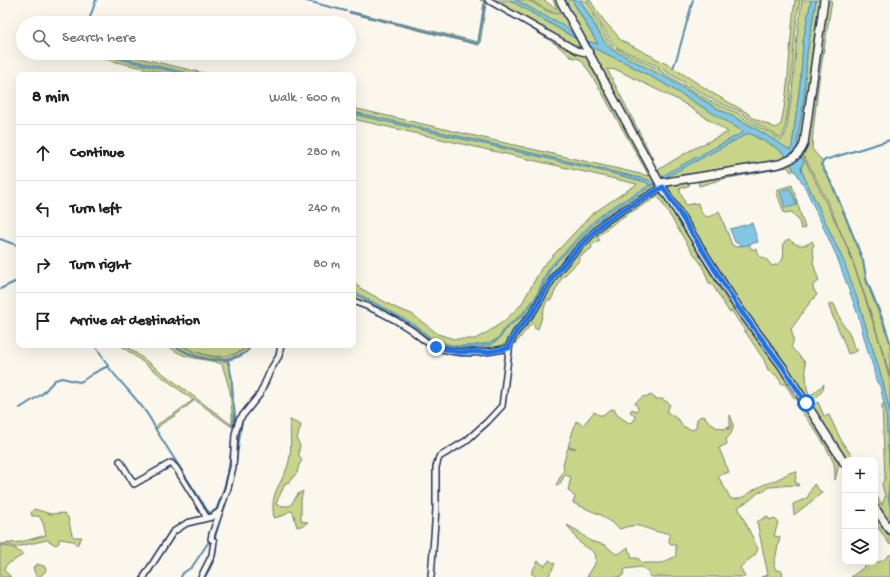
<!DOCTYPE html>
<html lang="en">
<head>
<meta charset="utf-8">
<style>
	:root { --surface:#fff; --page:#f6f6f6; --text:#202124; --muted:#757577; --line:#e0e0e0 }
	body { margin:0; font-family:"Gochi Hand",sans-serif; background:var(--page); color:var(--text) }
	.controls { position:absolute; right:12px; bottom:12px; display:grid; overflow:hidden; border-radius:8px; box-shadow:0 4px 16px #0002 }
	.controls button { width:36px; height:36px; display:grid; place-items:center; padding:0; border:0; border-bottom:1px solid var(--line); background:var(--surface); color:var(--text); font:20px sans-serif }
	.stop { position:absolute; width:12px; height:12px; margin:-9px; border:3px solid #1a73e8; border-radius:50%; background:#fff }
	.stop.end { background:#1a73e8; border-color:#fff; box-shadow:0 1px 4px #0008 }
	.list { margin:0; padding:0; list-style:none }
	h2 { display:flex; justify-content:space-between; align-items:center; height:52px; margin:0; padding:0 16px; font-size:17px }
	h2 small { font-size:13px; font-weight:400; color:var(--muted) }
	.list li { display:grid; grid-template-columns:26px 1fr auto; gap:12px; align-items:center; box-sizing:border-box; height:56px; padding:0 16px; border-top:1px solid var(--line) }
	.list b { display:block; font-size:15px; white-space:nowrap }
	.list em { font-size:13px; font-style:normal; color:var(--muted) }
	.icon { flex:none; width:22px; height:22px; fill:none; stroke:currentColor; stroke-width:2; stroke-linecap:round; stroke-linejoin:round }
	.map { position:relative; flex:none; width:890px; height:577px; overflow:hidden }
	.search { position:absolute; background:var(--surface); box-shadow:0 4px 16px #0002; left:16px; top:16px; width:340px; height:44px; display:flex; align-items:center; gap:10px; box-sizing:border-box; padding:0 14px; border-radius:22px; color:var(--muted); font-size:15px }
	.panel { position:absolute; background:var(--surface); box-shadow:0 4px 16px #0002; left:16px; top:72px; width:340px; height:276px; border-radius:8px }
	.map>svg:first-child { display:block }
</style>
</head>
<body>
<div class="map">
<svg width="890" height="577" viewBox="0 0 890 577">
	<rect width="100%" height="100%" fill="#fbf7ec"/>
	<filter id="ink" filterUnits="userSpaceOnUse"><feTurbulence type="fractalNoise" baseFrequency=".025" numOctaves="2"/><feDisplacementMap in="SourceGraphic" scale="8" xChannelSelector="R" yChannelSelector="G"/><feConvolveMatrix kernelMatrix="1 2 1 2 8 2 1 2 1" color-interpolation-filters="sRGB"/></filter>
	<g filter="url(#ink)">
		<path fill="#c8d487" stroke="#728272" d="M480,0h6l99,55 71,128 1,5 -36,21 -58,53 -12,15 -15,29 -28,36 -7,4 -16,4 -20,1 -9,-1 -20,-5 -83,-46v-6l64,35 15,13 22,6 17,1 20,-3 9,-7 6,-9 17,-14 13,-16 15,-31 44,-45 15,-12 43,-26 -4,-5 -296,-68v-4l296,68 -48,-85 -13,-21 -8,-11 -9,-2 -14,-12 -33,-21 -38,-21 -6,41 -2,1 -129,-32v-2l129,31 6,-40z
			M492,0h18l66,39 -21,-19 -5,-1 -34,-19c4,0 9,0 13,1 12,5 21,16 35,12l17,32 -3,3 -2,-1z
			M530,0h13l14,9 -4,-9h4l6,11c-11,5 -23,-6 -33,-11z
			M565,0h7l16,28 10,16 -12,-3z
			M580,0h4l25,42 6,6 41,20 58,35 28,12 3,4 36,21 3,-3 2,-5 6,-39 5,-57 5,-36h9l-8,42 -2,34 -9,71 -2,3 -37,-23 -40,-21 -20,-13 -82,-44 -7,-8z
			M586,0h4c5,8 10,16 17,24 4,5 9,8 12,15l55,29 40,26 32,18 7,6 23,10 5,-4c9,-41 8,-83 14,-124h5c-9,45 -6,91 -17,136l-2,2 -2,-1 -33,-20 -3,-4 -28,-12 -58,-35 -41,-19 -5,-6z
			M816,0h5l-8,46 -9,81 -5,23 -2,-8 7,-44 3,-45z
			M827,0h5l-13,80 -6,51 -1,18 11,13 -2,2 11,22 25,59 6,16 3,20 24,61v35c-17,-61 -37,-121 -64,-178 -8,-15 -14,-30 -23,-44l4,-10z
			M589,46l35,16 37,20 83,50 -73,39 -9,6v2l87,-46c12,8 31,13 39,26l-18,4 -109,16 -5,-8 33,-20 39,-19 -48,-31 -63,-31 -10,-1 46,90 -1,4z
			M77,53h16l95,22h-14z
			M101,53h17l94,22h-16z
			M353,114l254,58 39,10 4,4 -41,23 -16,13 -44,46 -14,30 -13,16 -17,14 -6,10 -9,5 -19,3h-16l-22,-6 -16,-14 -64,-35v-21h2l-1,13 6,5 36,20 16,6 26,20 16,5h21l13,-7 16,-11 17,-16 21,-38 50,-53 45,-30 -284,-65z
			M803,156l35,71 11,24 17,50 15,46 9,34v45v-12l-7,-32 -24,-78 -19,-51 -38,-81 -1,-4 3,-6 -3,-5z
			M790,163l4,7 -3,2 -3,-5 -65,12 -24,7 -1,-6z
			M687,182l3,3 -11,4 7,16 12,-2c4,14 8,18 21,8l13,34 4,2 13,-3 2,5h5l3,7 7,3 6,7c16,-4 10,-13 12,-24l5,-3c7,7 15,9 23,2l2,4 -2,4 2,7 -1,7 6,18 -6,4v3l4,7c-11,10 -17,23 -26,34 2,7 4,12 0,18l14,15 2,26 2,7 5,-2 10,-9c0,9 -8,13 -15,18l-65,-91 -75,-119 -1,-4 2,-3z
			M792,185l13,43 -4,1 -3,-11 -2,-1 -4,-5 -8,1 -8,-23z
			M659,192l3,1 64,106 51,67 23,36 -6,-4 -8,-13 -4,-1 -6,-9 -8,-5 -4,-10 -25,-38 -7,-11 -3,1 -17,-28 -3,-1 -7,-18 -13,-18 -29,-48 -3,-2 -39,23 -21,17 3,3 -9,5 1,3 -13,9v4l-18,18 -10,21h-4c-4,10 -5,19 -9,29h-3l-2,-7 -18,22 -3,-1 25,-31 23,-40 35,-37 25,-21z
			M831,303l3,1 9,21 6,7 5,16h3v3l-9,3c-5,-17 -13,-31 -19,-47v-3z
			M120,345h5l107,80v-12l-2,-22 -8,-27c-20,-7 -37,-3 -55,-19 9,0 17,8 26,11 10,4 23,5 34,5l5,15v22l2,10v10l-2,9 -37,-27 -19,15 -16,10 -3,4 -1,-2 2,-3 16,-10 19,-14z
			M174,345c7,0 11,3 17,6 10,3 23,7 34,7 12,-1 21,-12 28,-13 -4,3 -8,8 -13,10 -21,9 -47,2 -66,-10z
			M182,345h67c-20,18 -46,12 -67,0z
			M651,395l5,4h6l8,5 -3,8 12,8 5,7 9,3 3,-3 1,-8 4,-3 4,1 4,5 8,6 2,-1 4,2 6,-2 -2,3 3,-2v-13c5,9 4,18 -4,24l1,5 -8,4 10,24 -11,4 13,23c11,2 18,-7 28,-12 7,-4 14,-5 21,-9 6,-3 10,-7 17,-6l-2,10 4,2 -1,2c-10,-2 -19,1 -30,1l-3,4 -6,1 -9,8 -12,7 20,42 -3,6 -15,12 5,10h-78v-1v1h-17l-2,-6 -7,-4 -16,2 -2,6 -3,2h-33l8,-13 1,-8 -2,-4 -14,-9 -13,-18 11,6 12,10 15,4 11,9 4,-1 8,-6 1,5 2,1v5h7l4,5h20l14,-7v-11l-5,-1 -2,-2 1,-8c-5,-2 -10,-1 -16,-3 -14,-5 -18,-8 -34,-2l-19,-14 -28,-12 2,-6 -7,-7 3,-13 -6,-2 -6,10h-3l8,-15 -1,-6 5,-16h8l-8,-1 8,-26 7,4 11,-13 5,3h4l6,-5 5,-1 3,6 12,8 4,-1 2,-3v-3l-5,-4 2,-3 4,2 2,-3 -3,-5 9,-7 3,1z
			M818,402l6,14 5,-1 13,27 13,18h-8l-35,-54z
			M884,403l2,9 4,66 -2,18 2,10v19l-15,-22v-10l7,12 3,-8 -3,-13 3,-6 -3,-73z
			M796,405h6l37,59 -4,16c0,-5 0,-11 -1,-16 -7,-19 -25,-43 -38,-59z
			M290,420l11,5 -4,14 3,7 -1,4v5l3,5 -3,5 -2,8 -9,10 -2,-1c-3,7 -7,14 -10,22l7,2h7l8,-12 5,-3 -2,9v21l7,1 -4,3 -7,2 -4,-15 -4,-1 -4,4 -11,3c-5,-28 9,-33 15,-57 3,-13 1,-27 1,-41z
			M814,484l8,9 -28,22 -1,-11 14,-6z
			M34,509l17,5 13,-1 4,4 4,18 2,2h8l-5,8 -3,-4 -14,-2h-1v4l-3,2 -9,-5 -27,6 -4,2 -6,-3h-10v-1l21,-2 25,-7 -3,-12 -4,-7h-7l-1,-3z
			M875,515l15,22v8l-15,-22z
			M767,516l3,4 4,-2 4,4 -4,14 6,1 -6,28 2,5 6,1 1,6h-22l7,-2 -11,-53z
			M0,546c10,0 16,2 23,9l-17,10 -2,5 7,7h-11z
			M890,554v23h-39l20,-15c10,1 12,-1 19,-8z
			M549,560l6,4 -7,13h-12l-5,-4 7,-12 7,5z
			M37,564l7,2 2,3 -1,3 -6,5h-3l-3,-10 3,-1z"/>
		<path fill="#81c7e2" stroke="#588aad" d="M510,0h6l34,19c7,1 24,14 27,20z
			M572,0h8l24,41 7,8 61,32 41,25 40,21 37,23 2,-3 9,-71 2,-34 8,-42h5l-9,53 -3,45 -7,44 2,8 -11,9c-8,-13 -27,-19 -39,-26l-87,46v-2l9,-6 73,-39 -83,-50 -37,-20 -35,-16 -3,-5 12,3z
			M93,53h8l95,22h-8z
			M353,112l296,68 5,5 -44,26 -15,12 -44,45 -15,31 -13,16 -17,14 -6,9 -9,7 -20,3 -17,-1 -14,-3 -8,-3 -15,-13 -64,-35v-2l64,35 16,14 22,6h16l19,-3 9,-5 6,-10 17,-14 13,-16 14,-30 44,-46 16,-13 41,-24 -4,-3 -39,-10 -254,-58z
			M801,157l3,5 -3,6 1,4 42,90 15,42 24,78 7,32v92l-2,-10 2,-18 -4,-66 -6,-26 -4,-5 -3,-15 -5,-14 -10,-37 -21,-58 -33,-72 -14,-22z
			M790,188l7,17 -12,3 -5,-17z
			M752,223l6,19 -15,4 -8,-4 -5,-13z"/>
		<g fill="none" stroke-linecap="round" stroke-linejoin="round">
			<path stroke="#588aad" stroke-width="2" d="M303,0l43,11
				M350,12l128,32 7,-41
				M88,23l8,-23
				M673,68l5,-14 15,-54
				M651,186l13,-9
				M0,239l19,7
				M0,289l19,-9
				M890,342l-6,-19 -17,-42 -4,-20 -6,-16 -24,-59 -12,-22 4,-4 65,-20
				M95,345c5,8 10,16 15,24 14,18 38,40 46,61l51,80 3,3 6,-3c8,-18 13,-38 15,-58 1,-12 2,-23 4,-34
				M173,345c19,12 47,21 69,10 4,-2 8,-7 11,-10
				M228,360c4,15 4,22 5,38 0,6 2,13 2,19
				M20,408l22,-14 13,-14 7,-2 17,4 3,-1 12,-8 14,-7
				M228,495c9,-23 9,-48 14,-73l-2,-1
				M181,577l2,-4 9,-6 16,-24 6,-2 7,-25
				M205,577c6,-11 12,-20 11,-32"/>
			<defs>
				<path id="street" d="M488,0l90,51 11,3
					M353,301c17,6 40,17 55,27 10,6 17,15 28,19 23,9 49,6 73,1
					M120,461l14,23 37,-21 5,5 31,50
					M144,577l29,-45 14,-9 25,-6 8,-6 8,-23 5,-21 2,-33 4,-14 21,-26 11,-25 8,-13 2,-11
					M201,577l11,-22 2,-14 -3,-2 1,-5 8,-23
					M431,577l5,-68v-42l3,-10 27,-16 21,-19 15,-16 8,-63 6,-11 17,-20 22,-37 17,-20 32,-33 19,-12 40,-23"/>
				<path id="secondary" d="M560,0l99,182 61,97 18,28 44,59 63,98
					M660,183l119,-19c12,-4 20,-8 25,-20l20,-144
					M875,508l15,22"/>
			</defs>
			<use href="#street" stroke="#1b2f5e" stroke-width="8"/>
			<use href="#secondary" stroke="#1b2f5e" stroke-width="10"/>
			<use href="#street" stroke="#fbf7ec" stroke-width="5"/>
			<use href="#secondary" stroke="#fbf7ec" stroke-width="7"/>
		</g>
	</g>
	<g fill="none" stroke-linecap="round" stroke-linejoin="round" filter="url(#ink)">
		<path stroke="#1a73e8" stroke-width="5" d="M436,347l22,5h30l21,-4 1,-5 6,-11 17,-20 22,-38 17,-19 32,-33 19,-12 40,-23 75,120 44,59 24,37"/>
	</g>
</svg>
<div class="controls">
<button>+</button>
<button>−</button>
<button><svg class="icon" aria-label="layers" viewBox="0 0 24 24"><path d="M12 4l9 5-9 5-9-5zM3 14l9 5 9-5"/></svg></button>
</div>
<div class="stop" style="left:806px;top:403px"></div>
<div class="stop end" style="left:436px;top:347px"></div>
<div class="search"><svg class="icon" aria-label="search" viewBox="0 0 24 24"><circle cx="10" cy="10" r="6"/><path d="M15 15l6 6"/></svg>Search here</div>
<section class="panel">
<h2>8 min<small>Walk · 600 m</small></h2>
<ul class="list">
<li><svg class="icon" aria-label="ahead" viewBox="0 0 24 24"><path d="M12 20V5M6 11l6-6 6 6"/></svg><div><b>Continue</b></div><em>280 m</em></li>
<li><svg class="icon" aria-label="left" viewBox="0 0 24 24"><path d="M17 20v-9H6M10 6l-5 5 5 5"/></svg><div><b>Turn left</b></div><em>240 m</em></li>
<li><svg class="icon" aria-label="right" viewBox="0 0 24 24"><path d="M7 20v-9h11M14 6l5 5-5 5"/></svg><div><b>Turn right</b></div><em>80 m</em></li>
<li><svg class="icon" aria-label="arrive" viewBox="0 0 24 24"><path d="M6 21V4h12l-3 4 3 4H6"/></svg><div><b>Arrive at destination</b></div></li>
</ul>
</section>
</div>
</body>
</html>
